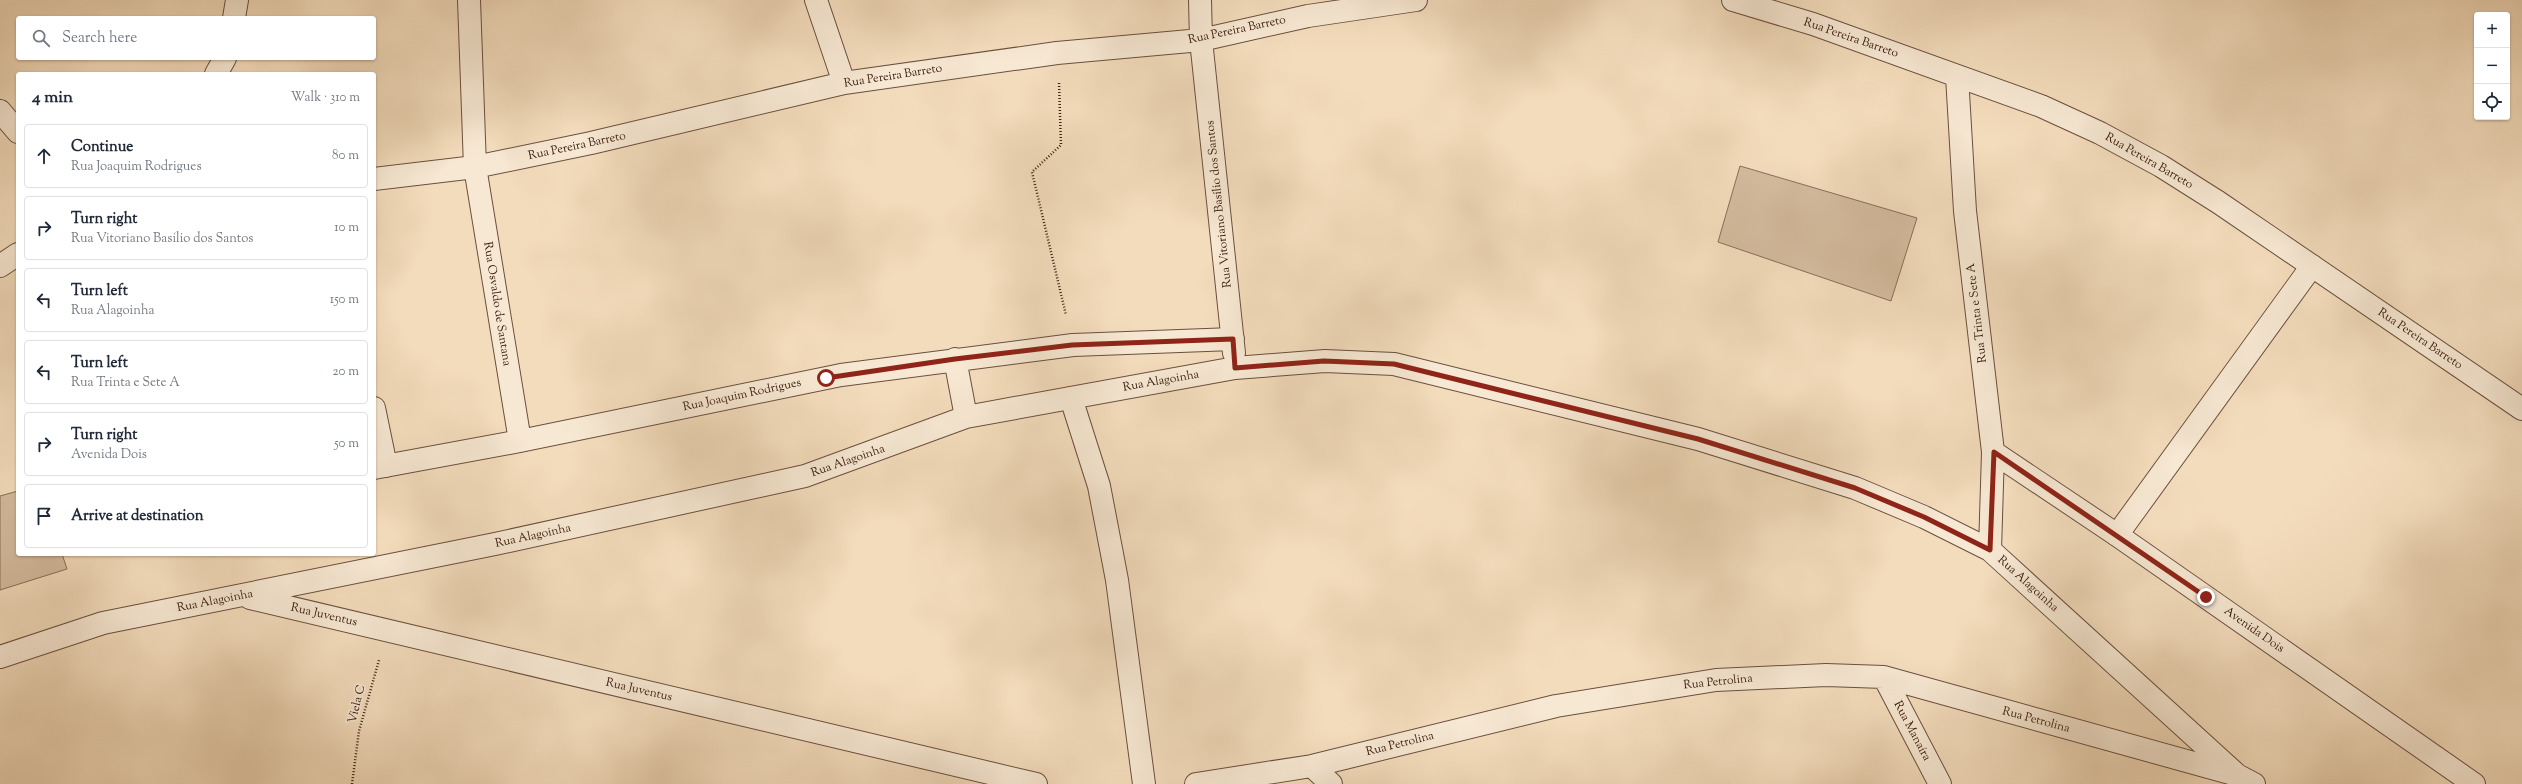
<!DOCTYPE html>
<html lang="en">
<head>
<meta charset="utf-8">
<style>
	:root { --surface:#fff; --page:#f6f6f7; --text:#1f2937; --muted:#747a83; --line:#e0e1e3 }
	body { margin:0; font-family:"Sorts Mill Goudy",serif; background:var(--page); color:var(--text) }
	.controls { position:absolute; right:12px; top:12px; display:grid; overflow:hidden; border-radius:4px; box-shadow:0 1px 3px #0004 }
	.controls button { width:36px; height:36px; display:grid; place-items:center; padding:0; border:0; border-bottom:1px solid var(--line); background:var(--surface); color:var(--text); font:20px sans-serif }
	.stop { position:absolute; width:12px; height:12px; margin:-9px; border:3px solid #8f2418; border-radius:50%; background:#fff }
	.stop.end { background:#8f2418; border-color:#fff; box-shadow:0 1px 4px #0008 }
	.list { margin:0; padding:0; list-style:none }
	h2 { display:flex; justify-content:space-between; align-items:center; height:52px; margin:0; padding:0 16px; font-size:17px }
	h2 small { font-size:13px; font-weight:400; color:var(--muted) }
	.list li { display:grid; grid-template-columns:26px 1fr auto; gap:12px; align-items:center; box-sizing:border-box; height:64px; margin:0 8px 8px; padding:0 8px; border:1px solid var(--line); border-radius:4px }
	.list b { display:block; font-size:15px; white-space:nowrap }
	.list p { margin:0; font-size:13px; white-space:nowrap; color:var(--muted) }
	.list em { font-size:13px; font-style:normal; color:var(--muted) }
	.icon { flex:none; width:22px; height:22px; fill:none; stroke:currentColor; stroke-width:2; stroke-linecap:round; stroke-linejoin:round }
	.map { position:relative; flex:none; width:2522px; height:784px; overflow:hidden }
	.search { position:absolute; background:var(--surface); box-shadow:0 1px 3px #0004; left:16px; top:16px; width:360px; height:44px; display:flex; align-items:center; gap:10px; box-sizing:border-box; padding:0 14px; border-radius:4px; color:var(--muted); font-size:15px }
	.panel { position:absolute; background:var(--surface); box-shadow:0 1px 3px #0004; left:16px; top:72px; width:360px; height:484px; border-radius:4px }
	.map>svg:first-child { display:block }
</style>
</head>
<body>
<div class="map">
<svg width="2522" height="784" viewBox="0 0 2522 784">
	<rect width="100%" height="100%" fill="#f3dcbc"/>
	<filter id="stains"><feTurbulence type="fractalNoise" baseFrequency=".005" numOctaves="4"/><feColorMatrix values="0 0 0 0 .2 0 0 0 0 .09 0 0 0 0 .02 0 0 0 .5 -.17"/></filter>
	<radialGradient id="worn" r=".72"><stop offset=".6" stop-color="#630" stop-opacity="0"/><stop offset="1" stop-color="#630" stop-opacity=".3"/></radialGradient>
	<path fill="#d4bc9f" stroke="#896e5a" d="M1740,166l177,52 -26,83 -173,-59z
		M18,491v63h44l5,15 -67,21v-94z"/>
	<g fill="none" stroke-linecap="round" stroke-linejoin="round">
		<defs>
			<path id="lane" d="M469,0l6,167
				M0,111l18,21
				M1071,398l28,88 18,94 27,204
				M2117,535l195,-269"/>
			<path id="street" d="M816,0l28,83
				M1200,0l1,40 33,313
				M1733,0l80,24 228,82 59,27 61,33 57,36 304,207
				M234,18l3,-18
				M216,74l9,-16
				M1957,76l8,135 28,241 -3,98
				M475,167l45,274
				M374,179l101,-12 116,-24 253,-60 213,-30 144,-13 107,-24 108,-16
				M0,266l18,-12
				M955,359l11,58
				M374,408l12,58
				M1993,452l124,83 357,249
				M374,468l146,-27 321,-66 232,-30 160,-6
				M250,598l786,186
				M0,657l103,-34 392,-79 310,-68 161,-59 269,-49 90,-7 69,3 304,75 157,49 69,29 66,33 247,225
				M1884,677l56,107
				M1312,766l19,18
				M1196,784l116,-18 244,-60 160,-26 110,-5 58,2 353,98 17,9"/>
		</defs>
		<use href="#lane" stroke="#6b4f3e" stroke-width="24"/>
		<use href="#street" stroke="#6b4f3e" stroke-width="24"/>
		<path stroke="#3e2014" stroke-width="2.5" stroke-dasharray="1 2" stroke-linecap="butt" d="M1059,83l2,62 -29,27 34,143
			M352,784l7,-53 20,-71"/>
		<use href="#lane" stroke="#f7e8d3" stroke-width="22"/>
		<use href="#street" stroke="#f7e8d3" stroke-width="22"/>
	</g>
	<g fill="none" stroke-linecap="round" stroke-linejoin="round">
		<path stroke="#8f2418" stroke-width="5" d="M826,378l129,-19 117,-14 161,-6 2,29 89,-7 70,3 304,75 157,49 69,29 66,33 4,-98 212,145"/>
	</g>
	<g text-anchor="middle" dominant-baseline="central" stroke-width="3.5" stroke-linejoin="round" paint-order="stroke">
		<g font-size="12" fill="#3e2014" stroke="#f7e8d3">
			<text transform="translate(1237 30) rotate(-12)">Rua Pereira Barreto</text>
			<text transform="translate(1851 38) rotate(19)">Rua Pereira Barreto</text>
			<text transform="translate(893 76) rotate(-9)">Rua Pereira Barreto</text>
			<text transform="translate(577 146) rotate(-12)">Rua Pereira Barreto</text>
			<text transform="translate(2149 161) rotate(30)">Rua Pereira Barreto</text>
			<text transform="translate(1219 204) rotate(-96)">Rua Vitoriano Basílio dos Santos</text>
			<text transform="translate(497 304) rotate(81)">Rua Osvaldo de Santana</text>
			<text transform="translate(1977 313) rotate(-97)">Rua Trinta e Sete A</text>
			<text transform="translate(2420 339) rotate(34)">Rua Pereira Barreto</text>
			<text transform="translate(1161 381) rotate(-10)">Rua Alagoinha</text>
			<text transform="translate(742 395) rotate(-12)">Rua Joaquim Rodrigues</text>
			<text transform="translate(848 461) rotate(-19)">Rua Alagoinha</text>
			<text transform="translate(533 536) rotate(-12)">Rua Alagoinha</text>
			<text transform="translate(2028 584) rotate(42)">Rua Alagoinha</text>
			<text transform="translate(215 601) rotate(-11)">Rua Alagoinha</text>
			<text transform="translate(324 615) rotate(13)">Rua Juventus</text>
			<text transform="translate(2254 630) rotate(35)">Avenida Dois</text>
			<text transform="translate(1718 682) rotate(-6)">Rua Petrolina</text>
			<text transform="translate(639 690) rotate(13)">Rua Juventus</text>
			<text transform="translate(357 704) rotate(-76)">Viela C</text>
			<text transform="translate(2036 720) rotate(15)">Rua Petrolina</text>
			<text transform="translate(1912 731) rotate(62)">Rua Manaíra</text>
			<text transform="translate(1400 744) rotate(-14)">Rua Petrolina</text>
		</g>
	</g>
	<rect width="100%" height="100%" filter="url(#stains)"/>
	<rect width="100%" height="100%" fill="url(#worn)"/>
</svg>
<div class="controls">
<button>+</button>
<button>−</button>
<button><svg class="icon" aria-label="locate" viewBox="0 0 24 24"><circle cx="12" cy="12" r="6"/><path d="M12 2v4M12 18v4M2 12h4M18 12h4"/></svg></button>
</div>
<div class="stop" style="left:826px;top:378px"></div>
<div class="stop end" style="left:2206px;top:597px"></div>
<div class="search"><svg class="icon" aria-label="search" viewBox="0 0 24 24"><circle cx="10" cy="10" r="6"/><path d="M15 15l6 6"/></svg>Search here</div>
<section class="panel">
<h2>4 min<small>Walk · 310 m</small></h2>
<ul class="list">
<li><svg class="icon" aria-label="ahead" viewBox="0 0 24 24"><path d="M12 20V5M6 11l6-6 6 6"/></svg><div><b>Continue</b><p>Rua Joaquim Rodrigues</p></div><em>80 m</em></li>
<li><svg class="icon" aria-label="right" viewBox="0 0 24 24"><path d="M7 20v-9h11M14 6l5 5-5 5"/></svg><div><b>Turn right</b><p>Rua Vitoriano Basílio dos Santos</p></div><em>10 m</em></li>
<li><svg class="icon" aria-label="left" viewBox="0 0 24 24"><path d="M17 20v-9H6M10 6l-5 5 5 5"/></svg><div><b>Turn left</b><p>Rua Alagoinha</p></div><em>150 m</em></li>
<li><svg class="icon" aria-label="left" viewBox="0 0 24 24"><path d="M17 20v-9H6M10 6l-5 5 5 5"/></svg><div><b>Turn left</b><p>Rua Trinta e Sete A</p></div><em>20 m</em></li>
<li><svg class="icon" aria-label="right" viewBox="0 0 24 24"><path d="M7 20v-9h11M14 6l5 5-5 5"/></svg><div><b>Turn right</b><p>Avenida Dois</p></div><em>50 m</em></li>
<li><svg class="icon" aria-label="arrive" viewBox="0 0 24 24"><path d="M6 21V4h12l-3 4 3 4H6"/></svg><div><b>Arrive at destination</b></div></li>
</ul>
</section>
</div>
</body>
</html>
